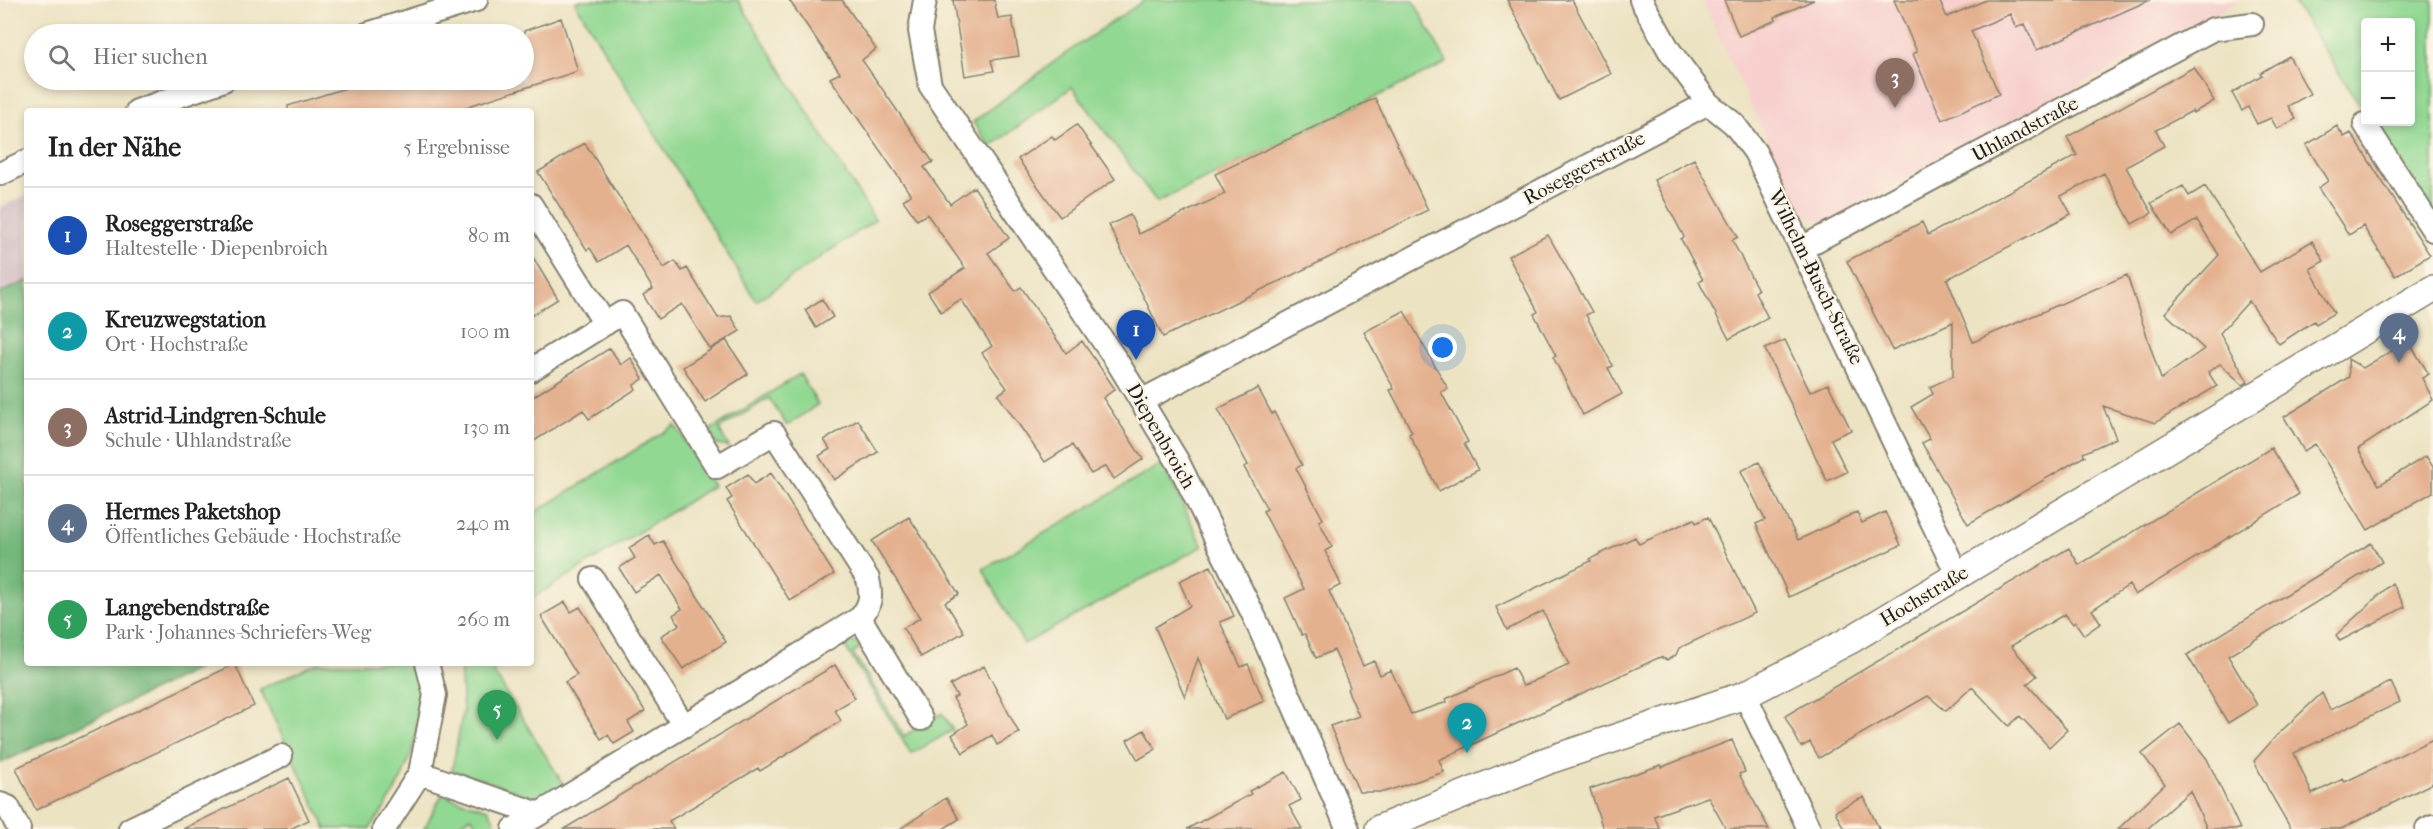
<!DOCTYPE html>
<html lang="de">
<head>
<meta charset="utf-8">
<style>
	:root { --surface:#fff; --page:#f2f2f2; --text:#222; --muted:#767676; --line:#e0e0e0; --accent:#c8321e }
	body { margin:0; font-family:"IM FELL French Canon",serif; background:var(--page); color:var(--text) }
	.controls { position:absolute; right:18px; top:18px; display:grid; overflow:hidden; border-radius:6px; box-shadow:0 3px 9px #0003 }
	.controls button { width:54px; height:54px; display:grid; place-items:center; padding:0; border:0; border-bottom:2px solid var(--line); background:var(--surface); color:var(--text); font:30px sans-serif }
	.you { position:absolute; left:1443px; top:348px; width:21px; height:21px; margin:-15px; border:4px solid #fff; border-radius:50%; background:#1a73e8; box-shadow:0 0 0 9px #1a73e833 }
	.badge { display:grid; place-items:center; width:39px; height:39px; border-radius:50%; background:var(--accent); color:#fff; font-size:20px; font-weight:700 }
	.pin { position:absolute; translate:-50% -50px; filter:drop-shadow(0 2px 3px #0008) }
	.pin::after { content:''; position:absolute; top:32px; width:21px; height:18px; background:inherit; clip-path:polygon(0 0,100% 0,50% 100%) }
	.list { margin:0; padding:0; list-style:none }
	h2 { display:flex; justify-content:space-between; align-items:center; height:78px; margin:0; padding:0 24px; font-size:26px }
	h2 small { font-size:20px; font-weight:400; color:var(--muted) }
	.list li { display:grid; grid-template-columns:39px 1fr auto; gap:18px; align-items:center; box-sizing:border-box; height:96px; padding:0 24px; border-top:2px solid var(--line) }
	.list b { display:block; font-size:22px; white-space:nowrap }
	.list p { margin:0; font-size:20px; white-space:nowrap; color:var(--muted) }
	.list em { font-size:20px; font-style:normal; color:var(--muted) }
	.icon { flex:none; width:33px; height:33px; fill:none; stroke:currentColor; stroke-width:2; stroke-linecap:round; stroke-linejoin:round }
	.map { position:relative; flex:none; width:2433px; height:829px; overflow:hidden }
	.search { position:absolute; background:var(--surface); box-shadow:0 3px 9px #0003; left:24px; top:24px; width:510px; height:66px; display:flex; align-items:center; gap:15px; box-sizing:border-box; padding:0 21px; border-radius:33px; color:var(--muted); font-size:22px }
	.panel { position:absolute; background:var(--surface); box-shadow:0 3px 9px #0003; left:24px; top:108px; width:510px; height:558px; border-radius:6px }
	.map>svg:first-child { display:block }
</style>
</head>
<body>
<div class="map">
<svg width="2433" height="829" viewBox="0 0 2433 829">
	<rect width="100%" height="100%" fill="#fcf5e5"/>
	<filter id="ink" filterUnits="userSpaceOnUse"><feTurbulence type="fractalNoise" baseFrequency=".0167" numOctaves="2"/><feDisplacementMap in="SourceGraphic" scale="12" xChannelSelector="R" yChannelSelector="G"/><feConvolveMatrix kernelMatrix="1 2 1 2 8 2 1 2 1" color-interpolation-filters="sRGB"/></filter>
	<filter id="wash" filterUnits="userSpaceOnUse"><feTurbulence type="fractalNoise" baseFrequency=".008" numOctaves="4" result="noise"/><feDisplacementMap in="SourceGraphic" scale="24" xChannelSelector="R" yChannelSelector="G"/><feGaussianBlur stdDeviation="1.35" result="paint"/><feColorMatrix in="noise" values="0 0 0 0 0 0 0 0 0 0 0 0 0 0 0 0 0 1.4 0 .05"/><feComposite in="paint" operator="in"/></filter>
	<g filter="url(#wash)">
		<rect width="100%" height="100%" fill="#ece3c2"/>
		<path fill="#f7d0ce" d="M1701,0h539l-415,222 -22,-7z"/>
		<path fill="#d2bec4" d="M27,195v86l-27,12v-86z"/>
		<path fill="#91d892" stroke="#567a57" stroke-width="1.5" d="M580,0h158l137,220 -119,81 -181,-299z
			M1145,0h268l34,63 -290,139 -85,-115 -82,60 -17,-25 93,-69z
			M2292,0h141v218l-62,-96h39v-100h-44l-1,91z
			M800,374l18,30 -31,22 -18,-28 -50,31 10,18 -12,-2 -8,-14z
			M675,425l38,61 -182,113v-84z
			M1162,464l41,82 -179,98 -41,-75z
			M848,642l8,1 6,4 -9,6 51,83 38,-23 11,17 -42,24 -67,-109z
			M317,663h98c10,51 -1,100 -29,143 -6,8 -10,16 -17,23h-43l-66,-140z
			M460,663h28l76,122 -17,10 -16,1 -79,-26 11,-59z
			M442,795l46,14 7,13 -8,7h-7l-9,-12 -20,12h-27z"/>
		<path fill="#74b87c" stroke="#486a4c" stroke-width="1.5" d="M27,281v382h183l-209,100 -1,-470z"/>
		<g id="blocks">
			<path fill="#e4b18f" d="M789,0h53l34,49 -14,11 71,102 -9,5 26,37 24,-17 35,51 -21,15 27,38 6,-4 45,66 16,-12 33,48 -12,9 40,61 -29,20 -8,-13 -15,8 -19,-29 -27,17 -47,-67 9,-7 -25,-35 10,-7 -31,-47 -20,13 -13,-20 37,-24 -38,-54 -10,6 -14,-20 8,-5 -81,-117 10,-5z
				M953,0h41l4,19 14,-2 7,39 -28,4 3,11 -29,5z
				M1507,0h65l39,74 -52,26z
				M1724,0h90l-39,17 1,3 -37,16z
				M1894,0h45l8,17 39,-17h164l-113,50 -12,-26 -9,4 -6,-14 -39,17 28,63 -57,26 -29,-66 4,-2z
				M561,18l17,53 -125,40h-165v-5l83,-26h153v-49z
				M2289,56l21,38 -22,12 8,13 -19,10 -6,-11 -14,6 -9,-17 -6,4 -10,-18 30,-18 -2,-2z
				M2194,67l20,34 -21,12 -1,-2 -36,19 8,16 -38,21 26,46 -20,11 -28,-51 -43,23 10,18 -124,65 26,63 154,-67 34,104 43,-30 -39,-36 54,-58 -22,-35 -26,15 -20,-32 32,-17 6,10 16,-10 55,86 52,-31 12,20 -14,8 24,44 -18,11 -2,-3 -35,23 -30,-43 -29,32 28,49 -5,3 -23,-21 -12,8 9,14 -62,37 -52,-17 13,32 -33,15 2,3 -117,68 -46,-81 8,-4 -19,-32 22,-13 -3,-7 23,-11v-54l-61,28 -45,-89 75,-39 6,13 149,-80 -10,-18z
				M1375,98l53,112 -265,127 -54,-112 21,-10 9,19 86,-40 -10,-20z
				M1077,125l38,54 -55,38 -42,-58 34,-23 3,4z
				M2337,126l7,11 7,-4 79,122 -35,21 -32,-50 -14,9 -31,-47 10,-7 -22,-36z
				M585,143l79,125 11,-7 7,10 5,-3 31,50 13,-2 9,15 -30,18 -28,-45 -24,15 -15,-24 10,-6 -27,-44 -27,17 -9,-14 -3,2 -49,-78z
				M1694,159l44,78 -6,3 26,50 -3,2 13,26 -39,21 -30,-57 4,-2 -22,-41 3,-2 -30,-57z
				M1548,235l44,77 -6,3 27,51 -5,2 14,26 -39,21 -30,-58 3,-1 -22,-42 4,-2 -30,-56z
				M531,254l27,45 -27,17z
				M822,299l11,18 -17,11 -11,-18z
				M1404,311l44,78 -7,3 27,50 -4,2 14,26 -39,21 -30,-57 3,-2 -22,-42 4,-1 -30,-57z
				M726,340l22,34 -43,28 -22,-35z
				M1785,340l25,52 18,-8 23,46 -20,9 16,33 -20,9 -62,-132z
				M2408,341l21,33 -7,4 11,22 -75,49 21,36 47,-29 7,11v25l-65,38 -53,-86 -11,7 -20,-34 65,-40 -1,-18 15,9z
				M610,348l11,17 10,-7 12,21 -9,6 2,4 -47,30 -6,-9 -52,33v-45z
				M1258,388l14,26 2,-2 28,53 -6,3 27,51 -4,2 13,26 -7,4 16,34 -12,6 34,75 11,-5 6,14 11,-5 20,44 36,-12 -1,-3 68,-31 9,18 46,-21 -26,-54 -36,19 -11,-23 95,-46 -1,-2 45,-22 4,7 55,-25 2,4 12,-6 47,96 -76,35 -3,7 -9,5 -7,-3 -221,103 5,12 -60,20h-25l-29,-66 29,-10 -12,-27 3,-2 -16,-37 -18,8 -11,-24 -3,1 -17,-37 19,-9 -41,-78 4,-2 -23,-42 4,-2 -30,-56z
				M858,420l20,32 -44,28 -15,-24 11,-7 -6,-9z
				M2271,448l28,46 -164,101 -6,-10 -37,25 9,13 -17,12 -9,-13 -2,2 -8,-10 -54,32 26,30 -10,8 40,46 -18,17 -29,-31 -11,10 -37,-39 -26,24 -18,-15 -109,62 -9,-16 -9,5 -16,-31 284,-168 10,17z
				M1759,462l39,78 59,-28 5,11 23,-11 16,33 -112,52 -33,-73 9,-4 -24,-49z
				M771,473l63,101 -44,27 -63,-100 5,-3 -6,-10 22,-14 6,10z
				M909,517l50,77 -14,8 19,30 -43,25 -18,-29 17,-10 -48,-77z
				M649,535l6,10 8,-4 63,101 -43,27 -22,-33 18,-11 -6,-10 9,-6 -21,-34 -27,17 -15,-24 16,-10 -6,-10z
				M2371,543l11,19 -154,94 29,49 -29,18 -41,-68z
				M1211,566l23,50 -14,6 21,45 7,-3 16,37 -40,18 -26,-61 -13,39 -30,-70 35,-21 -11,-25z
				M2392,583l13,24 -65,34 -4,-6z
				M565,602l6,10 9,-5 65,104 -17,11 6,10 -20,12 -6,-9 -7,4 -36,-57 12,-7 -36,-59z
				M235,664l19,42 -218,104 -20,-42z
				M835,665l20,33 -20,12 6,11 -81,50 -2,-3 -89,53 5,8h-110z
				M984,666l35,67 -22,12 -5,-10 -29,18 -11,-18 16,-11 -15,-26 4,-2 -7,-11z
				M2391,682l9,20 -106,51 18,41 31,-15 2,3 88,-43v44l-92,46h-50l-22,-38 -15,-30 22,-25 46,-43 8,17z
				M2180,724l27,35 33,70h-33l-17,-38 -43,38h-29l47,-45 -23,-30z
				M1144,730l12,19 -18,11 -11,-20z
				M1732,740l13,32 -6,2 30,55h-43l-18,-32 -54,19 6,13h-57l-13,-40 71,-24 1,2z
				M1286,772l15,28 -12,6 13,23h-115l64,-35 -2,-3z
				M289,778l20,42 -19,9h-107z
				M1864,797l15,32h-35l-9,-18z
				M946,798l13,21 -16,10h-43z"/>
		</g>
	</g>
	<g filter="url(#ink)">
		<use href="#blocks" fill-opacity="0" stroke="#84806f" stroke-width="1.5"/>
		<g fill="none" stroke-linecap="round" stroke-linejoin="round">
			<defs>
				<path id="minor" d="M925,0l-5,31 10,54 188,278 60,99 77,156 93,211
					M1641,0l28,50 39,53 26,21 21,28 203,424
					M367,34l109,-34
					M137,111l87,-31
					M2365,124l68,106
					M0,174l27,-13
					M531,205l74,119
					M1802,248l411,-219 39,-5
					M531,370l91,-57 95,154 57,-34 94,146c4,17 3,26 -8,39
					M1143,400l565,-297
					M593,579l91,147
					M1745,695l64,134
					M420,773l119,41 321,-196 61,101
					M0,804l8,3 11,22
					M130,829l151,-73
					M384,829l36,-56 15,-78 -8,-32
					M514,829l25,-15
					M2427,829l6,-3"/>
				<path id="tertiary" d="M1379,829l170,-69 196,-65 107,-56 581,-350"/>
			</defs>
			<use href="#minor" stroke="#84806f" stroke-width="26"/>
			<use href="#tertiary" stroke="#84806f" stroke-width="30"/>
			<use href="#minor" stroke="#fff" stroke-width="22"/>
			<use href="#tertiary" stroke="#fff" stroke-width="27"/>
		</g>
	</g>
	<g text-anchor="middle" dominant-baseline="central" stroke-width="4.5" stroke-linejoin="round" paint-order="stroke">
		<g font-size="20" fill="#1c1c1c" stroke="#fcf5e5">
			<text transform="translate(2025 129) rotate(-28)">Uhlandstraße</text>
			<text transform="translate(1584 168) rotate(-28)">Roseggerstraße</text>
			<text transform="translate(1816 277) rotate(64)">Wilhelm-Busch-Straße</text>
			<text transform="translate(1161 436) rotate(60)">Diepenbroich</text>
			<text transform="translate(1924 596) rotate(-31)">Hochstraße</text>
		</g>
	</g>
</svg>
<div class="controls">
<button>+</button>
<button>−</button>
</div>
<div class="you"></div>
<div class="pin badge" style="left:1136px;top:360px;background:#1a4fb4">1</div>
<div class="pin badge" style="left:1467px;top:753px;background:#0f9aa8">2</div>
<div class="pin badge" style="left:1895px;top:108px;background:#8d6e63">3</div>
<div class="pin badge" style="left:2399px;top:363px;background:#5c6f8a">4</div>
<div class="pin badge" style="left:497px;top:740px;background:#2e9e5b">5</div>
<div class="search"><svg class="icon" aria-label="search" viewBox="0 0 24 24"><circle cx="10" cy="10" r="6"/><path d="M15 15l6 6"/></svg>Hier suchen</div>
<section class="panel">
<h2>In der Nähe<small>5 Ergebnisse</small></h2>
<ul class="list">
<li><span class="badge" style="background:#1a4fb4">1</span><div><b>Roseggerstraße</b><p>Haltestelle · Diepenbroich</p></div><em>80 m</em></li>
<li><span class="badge" style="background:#0f9aa8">2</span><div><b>Kreuzwegstation</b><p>Ort · Hochstraße</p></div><em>100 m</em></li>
<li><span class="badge" style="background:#8d6e63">3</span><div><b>Astrid-Lindgren-Schule</b><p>Schule · Uhlandstraße</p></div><em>130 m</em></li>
<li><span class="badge" style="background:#5c6f8a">4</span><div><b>Hermes Paketshop</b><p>Öffentliches Gebäude · Hochstraße</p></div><em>240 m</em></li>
<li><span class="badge" style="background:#2e9e5b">5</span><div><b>Langebendstraße</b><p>Park · Johannes-Schriefers-Weg</p></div><em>260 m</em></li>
</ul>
</section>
</div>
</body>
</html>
